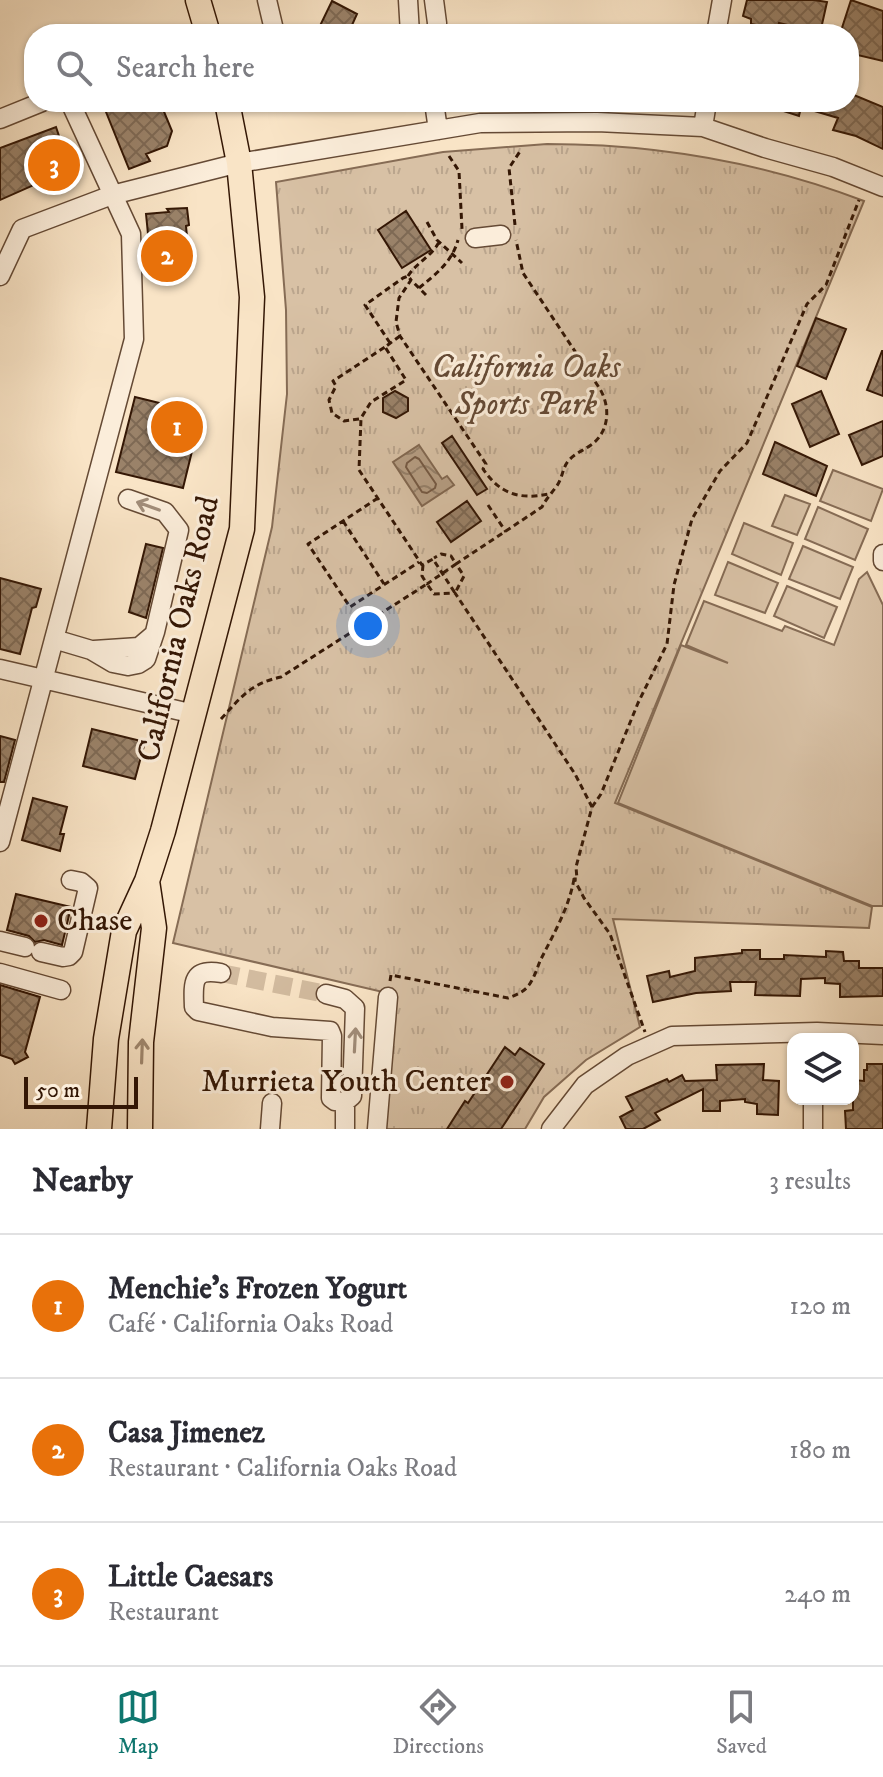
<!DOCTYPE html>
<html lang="en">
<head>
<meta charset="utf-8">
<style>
	:root { --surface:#fff; --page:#f7f7f7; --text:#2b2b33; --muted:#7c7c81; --line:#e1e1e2; --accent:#0f766e }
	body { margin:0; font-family:"IM FELL DW Pica",serif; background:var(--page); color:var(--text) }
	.controls { position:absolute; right:24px; bottom:24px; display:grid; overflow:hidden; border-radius:16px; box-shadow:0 2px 6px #0004 }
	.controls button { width:72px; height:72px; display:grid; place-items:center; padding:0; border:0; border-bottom:2px solid var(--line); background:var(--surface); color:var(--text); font:40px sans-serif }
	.scale { position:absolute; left:24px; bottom:20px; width:114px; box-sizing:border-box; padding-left:8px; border:4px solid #341705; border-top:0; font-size:22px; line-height:28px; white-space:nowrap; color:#341705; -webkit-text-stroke:6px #fbedda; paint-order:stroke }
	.you { position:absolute; left:368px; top:626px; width:28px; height:28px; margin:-20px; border:6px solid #fff; border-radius:50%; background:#1a73e8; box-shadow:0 0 0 12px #1a73e833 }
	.badge { display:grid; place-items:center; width:52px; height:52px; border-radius:50%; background:var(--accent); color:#fff; font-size:26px; font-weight:700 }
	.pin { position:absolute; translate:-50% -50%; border:4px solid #fff; box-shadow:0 2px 8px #0006 }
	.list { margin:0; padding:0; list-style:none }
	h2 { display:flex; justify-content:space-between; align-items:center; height:104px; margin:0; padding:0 32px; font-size:34px }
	h2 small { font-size:26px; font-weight:400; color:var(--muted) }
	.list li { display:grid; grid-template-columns:52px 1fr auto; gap:24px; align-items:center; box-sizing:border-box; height:144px; padding:0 32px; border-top:2px solid var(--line) }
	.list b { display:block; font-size:30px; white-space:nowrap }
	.list p { margin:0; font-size:26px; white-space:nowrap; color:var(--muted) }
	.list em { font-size:26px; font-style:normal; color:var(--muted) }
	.icon { flex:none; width:44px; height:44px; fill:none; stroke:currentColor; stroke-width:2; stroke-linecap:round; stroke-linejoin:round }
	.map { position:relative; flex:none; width:883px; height:1129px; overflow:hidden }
	.search { position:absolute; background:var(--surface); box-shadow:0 2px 6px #0004; left:24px; right:24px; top:24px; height:88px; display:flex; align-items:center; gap:20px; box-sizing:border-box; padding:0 28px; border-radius:32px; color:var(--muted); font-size:30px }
	.sheet { height:536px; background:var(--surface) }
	nav { display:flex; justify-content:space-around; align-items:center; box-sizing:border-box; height:112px; border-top:2px solid var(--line); background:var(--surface); font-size:22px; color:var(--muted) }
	nav a { display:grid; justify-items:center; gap:4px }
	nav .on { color:var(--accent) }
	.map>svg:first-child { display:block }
</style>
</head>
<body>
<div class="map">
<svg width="883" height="1129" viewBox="0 0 883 1129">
	<defs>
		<pattern id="park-tufts" width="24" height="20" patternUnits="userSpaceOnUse" patternTransform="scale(2)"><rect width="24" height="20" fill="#d8c1a5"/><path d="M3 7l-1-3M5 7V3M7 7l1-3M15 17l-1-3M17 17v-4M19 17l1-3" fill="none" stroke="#baa58d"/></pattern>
		<pattern id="water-waves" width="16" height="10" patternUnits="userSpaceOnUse" patternTransform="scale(2)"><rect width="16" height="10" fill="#b69e84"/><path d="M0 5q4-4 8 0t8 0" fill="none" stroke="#95806a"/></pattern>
		<pattern id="building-cross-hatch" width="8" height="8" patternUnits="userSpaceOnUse" patternTransform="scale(2)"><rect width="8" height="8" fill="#9a8269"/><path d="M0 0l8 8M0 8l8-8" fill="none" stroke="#7e6954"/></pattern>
	</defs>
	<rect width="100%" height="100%" fill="#f9e4c6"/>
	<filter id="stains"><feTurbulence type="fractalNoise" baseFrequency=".0025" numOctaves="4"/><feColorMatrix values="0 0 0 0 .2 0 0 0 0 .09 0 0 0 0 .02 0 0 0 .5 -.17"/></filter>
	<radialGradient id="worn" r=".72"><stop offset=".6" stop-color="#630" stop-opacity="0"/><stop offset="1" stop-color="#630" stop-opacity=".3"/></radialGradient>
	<path fill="#d8c1a5" stroke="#866c55" stroke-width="2" d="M833,470l50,19 -12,32 -51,-20z
		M785,495l25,9 -13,31 -25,-9z
		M818,507l50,22 -13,31 -50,-21z
		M744,523l49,20 -12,32 -49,-21z
		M803,546l50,21 -13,32 -51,-20z
		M728,562l50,21 -13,30 -50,-18z
		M867,572l16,33v301h-11l-254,-103 63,-158 47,18 -42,-18 18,-44 78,30 3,-5 49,19 25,-66z
		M787,586l50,21 -13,31 -50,-22z"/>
	<path fill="url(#park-tufts)" stroke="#866c55" stroke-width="2" d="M547,144c109,0 215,18 317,57l-249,602 257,104 -3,21 -256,-9 27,108 -54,33 -42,37 -19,32h-153l11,-137 -210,-49 99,-416 15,-133 -1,-84 -10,-128 167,-30z"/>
	<path fill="url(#water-waves)" stroke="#826851" stroke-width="2" d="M419,445l23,34 5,-3 7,9 -32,21 -29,-44z"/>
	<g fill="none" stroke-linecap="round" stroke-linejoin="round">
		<path stroke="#755a44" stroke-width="2" d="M415,457l4,2 17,25 -1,4 -8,5 -5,-1 -16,-25 1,-4z"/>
	</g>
	<path fill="url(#building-cross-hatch)" stroke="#341705" stroke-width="2" d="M747,0h67l13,2 -6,27 -3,-1 -1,4 -38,-9 -2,6 -26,-5v-5l-8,-3z
		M851,0l32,11v50l-34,-8v-19h-9z
		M332,1l25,13 -9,20h-32z
		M849,93l34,14v42l-27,-13 -23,-6 5,-12 -37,-11 -2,9 -34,-11 1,-3h83z
		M102,102h58l12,29 -5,15 -21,8 4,7 -21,8z
		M56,127l14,42 -70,31v-52z
		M187,208l2,17 -3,1 4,42 -22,1 1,4 -20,1 -3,-20h4l-4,-40 23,-2 -2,-3z
		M406,211l25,39 -29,18 -24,-38z
		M816,318l30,11 -20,50 -29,-13z
		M882,351h1v45l-16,-6z
		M395,391l13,7v13l-12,7 -13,-6v-14z
		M821,391l18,43 -29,13 -18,-43z
		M135,397l61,15 -8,30 6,1 -11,45 -67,-16z
		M883,421v35l-21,9 -13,-30z
		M452,436l35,53 -10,6 -35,-52z
		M775,442l52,24 -11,30 -53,-22z
		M467,501l14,20 -30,21 -14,-20z
		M146,544l17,4 -17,70 -17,-6z
		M0,578l41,11 -5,18 -4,1 -12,46 -20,-5z
		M92,729l53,13 -10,37 -52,-13z
		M0,736l15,4 -11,42h-4z
		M33,798l34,9 -7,27h4l-4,17 -38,-11z
		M16,894l55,13 -9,38 -18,-5 -9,2 -6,-6 -22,-6z
		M742,950h18v9h24v-4l42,2v-6l17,1 1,9h15v7h24v28l-43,1v-13l-15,-1v-5l-24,1 -1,17 -45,-1 1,-13h-26l1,9 -35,2 -43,9 -6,-26 22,-5 1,6 25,-6v-13l47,-5z
		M0,985l40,12 -15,55 3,5 -13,7 -3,-5 -12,-4z
		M505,1047l10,8 5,-7 24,16 -43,65h-54l18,-28 3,2z
		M764,1064l-1,16 16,1 -1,34 -21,-1v-10l-12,-2v-3l-25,2v10h-17v-22l-48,24 5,7 -17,9h-17l-6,-12 13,-7 -7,-13 41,-18 2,3 13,-7 3,6 32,-1 -1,-15z
		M867,1064h16v65h-37l-1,-18 8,-1v-30l11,1v-11h3z"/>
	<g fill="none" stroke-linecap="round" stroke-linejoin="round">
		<path stroke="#d2bb9f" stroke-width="18" stroke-dasharray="18 9" stroke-linecap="butt" d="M221,973l105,21"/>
		<defs>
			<path id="minor" d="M267,0l8,34
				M408,0l2,34
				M434,0l3,23 -1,11
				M716,34l6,-34
				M434,102l4,28
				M0,119l42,-17
				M703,127l4,-25
				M475,238l26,-3
				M0,276l22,-47 90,-34 127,-32 241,-40 117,-1 106,5 62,21 68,19 50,20
				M883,554v7
				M54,639l37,11 22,13 15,3 10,-2 8,-5 9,-27 24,-102 -14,-18 -37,-13
				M94,650l45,-3 13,-11
				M0,669l194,45
				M0,842l134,-503 -3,-105 -61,-132
				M0,941l25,6
				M41,952l22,5 6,-1 4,-4 15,-64 -7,-6 -10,-2
				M0,973l61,17
				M221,973c-29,-5 -28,9 -27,34l4,4 74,16 58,4 2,5 -1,62 4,3 10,1
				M326,994l19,5 10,9 -3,88 -7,6v27
				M813,1099v30
				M270,1129l2,-26
				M377,1129l11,-132
				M551,1129l34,-44 42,-29 45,-20 145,-4 66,3"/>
			<path id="major" d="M198,0l10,34
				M99,1129l7,-90 18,-108 23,-50 16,-50 79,-302 10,-232 -13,-134 -12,-61
				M140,1129l1,-87 13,-114 -7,-47"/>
		</defs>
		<use href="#minor" stroke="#654a35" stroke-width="21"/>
		<use href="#major" stroke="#341705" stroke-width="27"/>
		<path stroke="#341705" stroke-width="3" stroke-dasharray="6 4" stroke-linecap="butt" d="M449,156l10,15 3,58
			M427,222l10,18 25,23
			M515,225l-6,-57 12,-18
			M408,276c9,-14 23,-19 31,-34
			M419,288c17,-14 33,-26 39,-48
			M426,295l-15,-15 -12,18 -3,24 4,14 86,128 -3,5c17,25 36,31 66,25
			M400,336l-15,11 21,33 -35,22 -10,16 -2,52 63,95 11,-6 22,34 9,-17 -8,-12 86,-57c4,-8 9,-13 14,-20 7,-9 6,-20 14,-28 6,-6 14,-9 21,-14 18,-13 20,-37 9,-56l-77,-116 -7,-33
			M390,343l-25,-38 38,-27 5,-2 3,4
			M359,419l-15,2 -12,-8 -3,-13 7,-14 -3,-5 52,-34
			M378,498l-70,46 42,63 69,-45
			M488,505l18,27
			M343,521l41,63
			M423,565l-1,11 5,8 29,-20 -5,-8 -10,-2 -7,4
			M221,719c21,-23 29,-35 60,-42l146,-93 7,10 21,-1 120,181 17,33 -16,60 1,12h-3l10,19 26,36 35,98
			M592,807l9,-13 37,-91 29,-59 7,-59 18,-66 28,-48 27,-28 60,-139 19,-19 33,-85
			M390,981l1,-6 117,23c8,-3 16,-6 21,-13 5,-7 8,-16 11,-24 13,-26 29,-53 34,-82"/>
		<use href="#minor" stroke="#fbedda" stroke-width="18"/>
		<use href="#major" stroke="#f9e4c6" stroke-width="24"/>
	</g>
	<defs><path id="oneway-shaft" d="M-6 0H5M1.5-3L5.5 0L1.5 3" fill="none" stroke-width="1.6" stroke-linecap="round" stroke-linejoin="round" transform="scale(2)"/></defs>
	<g stroke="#a18d7a">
		<use href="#oneway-shaft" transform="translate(148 506) rotate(-160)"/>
		<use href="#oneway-shaft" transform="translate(355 1040) rotate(-87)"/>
	</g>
	<use stroke="#a0886f" href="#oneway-shaft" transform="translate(142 1051) rotate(-88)"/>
	<g fill="#8f2418" stroke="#fbedda" stroke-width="3">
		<circle cx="41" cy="921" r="8"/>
		<circle cx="507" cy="1082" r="8"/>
	</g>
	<g text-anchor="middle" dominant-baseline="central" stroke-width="6" stroke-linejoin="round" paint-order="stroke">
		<g font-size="32" font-style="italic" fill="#654a35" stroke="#fbedda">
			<text x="526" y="368">California Oaks<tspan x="526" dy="37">Sports Park</tspan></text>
		</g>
		<g font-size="32" fill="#341705" stroke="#fbedda">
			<text transform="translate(179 629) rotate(-77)">California Oaks Road</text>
		</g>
		<g font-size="32" fill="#341705" stroke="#fbedda" text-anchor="start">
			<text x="57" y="921">Chase</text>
			<text x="491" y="1082" text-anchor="end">Murrieta Youth Center</text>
		</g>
	</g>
	<rect width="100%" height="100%" filter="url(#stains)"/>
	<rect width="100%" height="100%" fill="url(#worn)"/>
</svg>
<div class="controls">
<button><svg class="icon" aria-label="layers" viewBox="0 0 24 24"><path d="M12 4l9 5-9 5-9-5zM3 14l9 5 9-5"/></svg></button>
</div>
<div class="scale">50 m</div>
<div class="you"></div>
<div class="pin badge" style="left:177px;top:427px;background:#e8710a">1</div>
<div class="pin badge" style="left:167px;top:256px;background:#e8710a">2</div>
<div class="pin badge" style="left:54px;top:165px;background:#e8710a">3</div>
<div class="search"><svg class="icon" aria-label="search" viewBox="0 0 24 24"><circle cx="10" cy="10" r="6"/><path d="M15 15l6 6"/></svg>Search here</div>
</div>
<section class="sheet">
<h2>Nearby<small>3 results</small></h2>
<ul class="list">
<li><span class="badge" style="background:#e8710a">1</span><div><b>Menchie's Frozen Yogurt</b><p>Café · California Oaks Road</p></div><em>120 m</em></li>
<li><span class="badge" style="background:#e8710a">2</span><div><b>Casa Jimenez</b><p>Restaurant · California Oaks Road</p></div><em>180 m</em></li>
<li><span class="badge" style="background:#e8710a">3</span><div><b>Little Caesars</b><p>Restaurant</p></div><em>240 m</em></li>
</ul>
</section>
<nav>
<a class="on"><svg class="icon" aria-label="map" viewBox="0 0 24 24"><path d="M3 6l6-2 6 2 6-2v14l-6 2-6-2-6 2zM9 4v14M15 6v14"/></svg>Map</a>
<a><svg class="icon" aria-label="directions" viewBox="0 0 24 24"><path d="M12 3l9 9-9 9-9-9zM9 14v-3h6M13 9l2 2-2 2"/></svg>Directions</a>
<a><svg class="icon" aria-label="saved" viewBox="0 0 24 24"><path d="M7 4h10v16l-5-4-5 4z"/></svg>Saved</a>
</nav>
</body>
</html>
